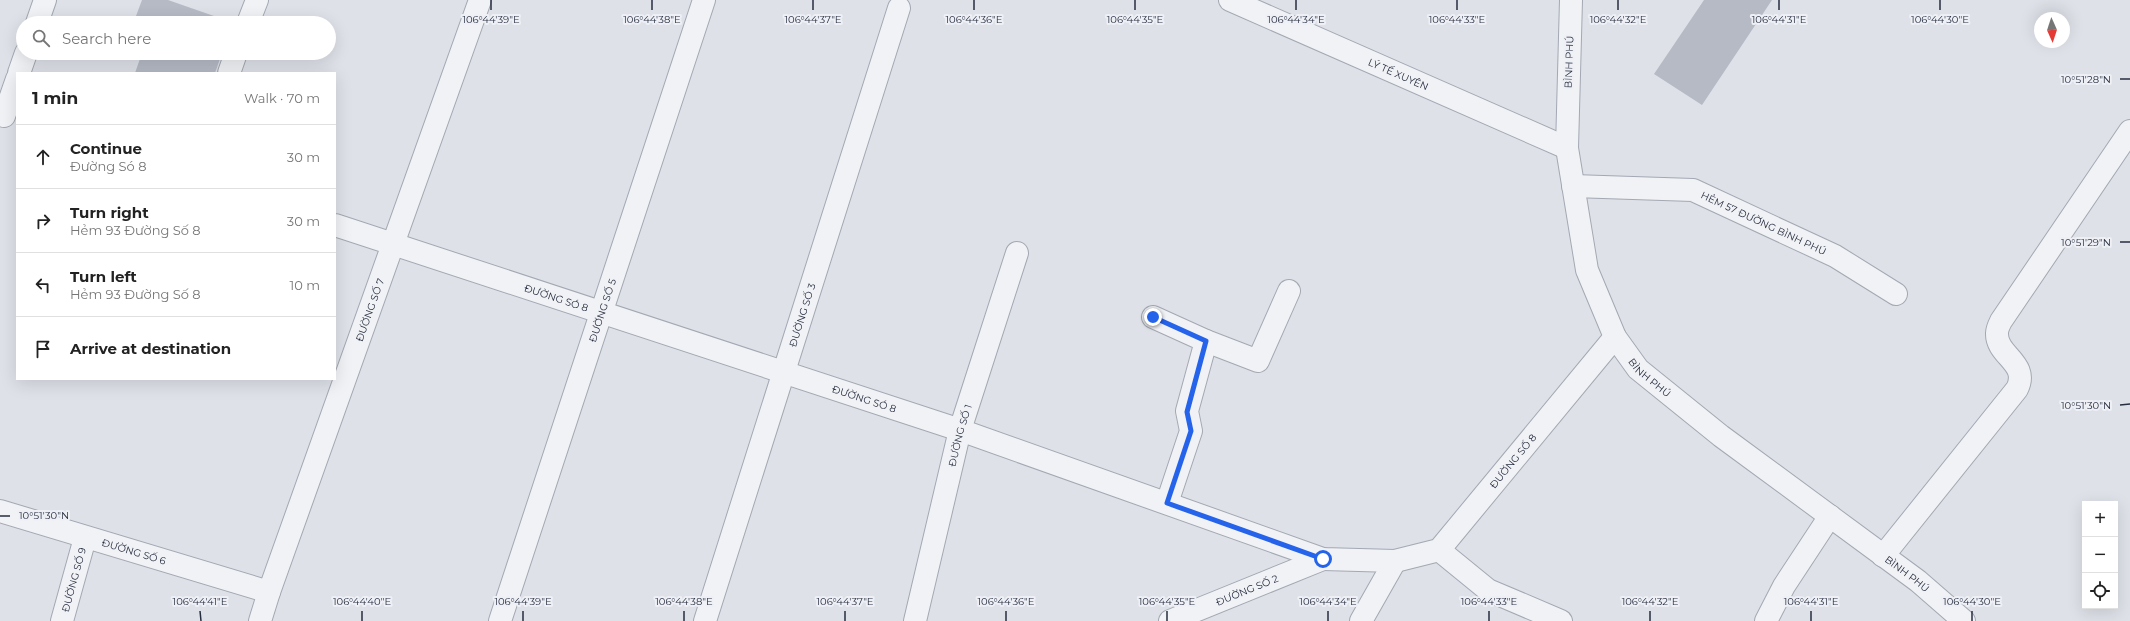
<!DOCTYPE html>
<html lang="en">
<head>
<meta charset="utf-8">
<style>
	:root { --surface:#fff; --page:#f2f2f2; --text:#222; --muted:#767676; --line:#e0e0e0 }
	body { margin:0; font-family:Montserrat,sans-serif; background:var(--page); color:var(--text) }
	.controls { position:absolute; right:12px; bottom:12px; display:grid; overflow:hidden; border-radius:0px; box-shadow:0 4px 16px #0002 }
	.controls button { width:36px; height:36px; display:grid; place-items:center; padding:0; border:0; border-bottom:1px solid var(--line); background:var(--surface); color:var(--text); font:20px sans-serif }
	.compass { position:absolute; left:2034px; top:12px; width:36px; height:36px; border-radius:50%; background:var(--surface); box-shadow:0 4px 16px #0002; rotate:177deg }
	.stop { position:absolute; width:12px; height:12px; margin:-9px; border:3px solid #2563eb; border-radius:50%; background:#fff }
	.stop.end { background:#2563eb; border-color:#fff; box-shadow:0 1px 4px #0008 }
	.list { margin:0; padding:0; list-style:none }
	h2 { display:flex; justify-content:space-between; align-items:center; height:52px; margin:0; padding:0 16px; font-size:17px }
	h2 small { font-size:13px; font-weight:400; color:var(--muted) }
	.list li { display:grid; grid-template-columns:26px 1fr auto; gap:12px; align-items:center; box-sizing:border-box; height:64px; padding:0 16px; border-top:1px solid var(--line) }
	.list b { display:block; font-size:15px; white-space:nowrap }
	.list p { margin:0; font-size:13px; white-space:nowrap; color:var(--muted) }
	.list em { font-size:13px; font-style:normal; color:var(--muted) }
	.icon { flex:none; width:22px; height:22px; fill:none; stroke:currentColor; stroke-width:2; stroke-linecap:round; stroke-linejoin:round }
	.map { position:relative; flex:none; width:2130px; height:621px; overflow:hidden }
	.search { position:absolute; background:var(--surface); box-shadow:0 4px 16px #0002; left:16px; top:16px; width:320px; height:44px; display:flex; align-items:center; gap:10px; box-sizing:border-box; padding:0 14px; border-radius:22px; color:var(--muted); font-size:15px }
	.panel { position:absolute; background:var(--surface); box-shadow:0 4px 16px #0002; left:16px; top:72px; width:320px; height:308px; border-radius:0px }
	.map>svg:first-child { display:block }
</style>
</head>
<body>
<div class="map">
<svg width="2130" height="621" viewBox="0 0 2130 621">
	<rect width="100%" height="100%" fill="#dee1e8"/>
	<path fill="#b5bac5" d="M142,0h26l66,23h-82l1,-2 -17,-5z
		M1704,0h68l-70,105 -48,-31z
		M142,53h80l-7,20h-80z"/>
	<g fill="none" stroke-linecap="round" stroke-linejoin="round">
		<defs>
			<g id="minor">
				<path id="s1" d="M1230,0l337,148"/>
				<path id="s2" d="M1571,0l-4,148 20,122 28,67 23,32 83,67 197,145 46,40"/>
				<path d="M37,23l8,-23"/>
				<path d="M248,23l9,-23"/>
				<path d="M19,73l7,-20"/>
				<path d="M229,73l7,-20"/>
				<path d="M4,116l13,-37"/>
				<path id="s3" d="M1573,186l120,4 142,66 61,38"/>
				<path id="s4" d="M335,225l625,205 363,129 72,2 44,-11 176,-213"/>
				<path d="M1153,317l53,24 -19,70 4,20 -24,72"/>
				<path d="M1206,341l52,20 31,-70"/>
				<path id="s5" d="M0,511l269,81"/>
				<path d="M1439,550l49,40 73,31"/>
				<path d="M1883,556l134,-167c13,-26 -21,-33 -20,-56 0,-3 2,-8 4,-12l129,-190"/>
				<path id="s6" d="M62,621l23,-83"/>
				<path id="s7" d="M260,621l9,-29 211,-592"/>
				<path id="s8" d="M500,621l204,-621"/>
				<path id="s9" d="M705,621l194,-613"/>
				<path id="s10" d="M915,621l45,-191 57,-177"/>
				<path id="s11" d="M1170,621l153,-62"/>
				<path d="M1361,621l34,-60"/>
				<path d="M1766,621l18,-35 46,-70"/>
			</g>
		</defs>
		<use href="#minor" stroke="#a3a8b2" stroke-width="24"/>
		<use href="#minor" stroke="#f1f2f6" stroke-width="22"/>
	</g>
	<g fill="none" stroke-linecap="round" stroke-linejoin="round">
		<path stroke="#2563eb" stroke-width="5" d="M1153,317l53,24 -19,71 4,19 -24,72 156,56"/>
	</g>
	<path fill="none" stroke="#272e3f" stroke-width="1.5" d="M491,0v10M652,0v10M813,0v10M974,0v10M1135,0v10M1296,0v10M1457,0v10M1618,0v10M1779,0v10M1940,0v10M2120,79h10M2120,242h10M2120,405l10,-1M0,516h10M200,611l1,10M362,611v10M523,611v10M684,611v10M845,611v10M1006,611v10M1167,611v10M1328,611v10M1489,611v10M1650,611v10M1811,611v10M1972,611v10"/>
	<g text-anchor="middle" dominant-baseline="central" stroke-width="4" stroke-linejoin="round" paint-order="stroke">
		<g font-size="10" fill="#272e3f" stroke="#eef0f6">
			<text transform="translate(1569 62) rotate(-88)">BÌNH PHÚ</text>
			<text stroke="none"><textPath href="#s1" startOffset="184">LÝ TẾ XUYÊN</textPath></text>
			<text stroke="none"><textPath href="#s3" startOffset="198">HẺM 57 ĐƯỜNG BÌNH PHÚ</textPath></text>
			<text stroke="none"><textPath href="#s4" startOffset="233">ĐƯỜNG SÓ 8</textPath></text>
			<text stroke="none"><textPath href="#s7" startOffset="330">ĐƯỜNG SỐ 7</textPath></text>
			<text stroke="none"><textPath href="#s8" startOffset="327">ĐƯỜNG SỐ 5</textPath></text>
			<text stroke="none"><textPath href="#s9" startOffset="321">ĐƯỜNG SỐ 3</textPath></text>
			<text stroke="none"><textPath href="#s2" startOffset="398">BÌNH PHÚ</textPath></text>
			<text stroke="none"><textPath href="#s4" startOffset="557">ĐƯỜNG SÓ 8</textPath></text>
			<text stroke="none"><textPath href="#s10" startOffset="191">ĐƯỜNG SỐ 1</textPath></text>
			<text stroke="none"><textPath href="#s4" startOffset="1276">ĐƯỜNG SỐ 8</textPath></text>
			<text stroke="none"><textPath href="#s5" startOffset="140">ĐƯỜNG SỐ 6</textPath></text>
			<text stroke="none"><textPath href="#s2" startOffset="722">BÌNH PHÚ</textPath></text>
			<text stroke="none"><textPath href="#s6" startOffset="43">ĐƯỜNG SỐ 9</textPath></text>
			<text stroke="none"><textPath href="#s11" startOffset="83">ĐƯỜNG SỐ 2</textPath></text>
		</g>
	</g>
	<g font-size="10" text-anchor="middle" fill="#272e3f" stroke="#eef0f6" stroke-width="4" stroke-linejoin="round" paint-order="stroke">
		<text x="491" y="23">106°44'39"E</text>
		<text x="652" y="23">106°44'38"E</text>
		<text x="813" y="23">106°44'37"E</text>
		<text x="974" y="23">106°44'36"E</text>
		<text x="1135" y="23">106°44'35"E</text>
		<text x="1296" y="23">106°44'34"E</text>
		<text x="1457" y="23">106°44'33"E</text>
		<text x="1618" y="23">106°44'32"E</text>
		<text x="1940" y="23">106°44'30"E</text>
		<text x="1779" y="23">106°44'31"E</text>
		<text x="2086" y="83">10°51'28"N</text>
		<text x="2086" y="246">10°51'29"N</text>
		<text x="2086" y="409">10°51'30"N</text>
		<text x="44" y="519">10°51'30"N</text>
		<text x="200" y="605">106°44'41"E</text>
		<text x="362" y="605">106°44'40"E</text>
		<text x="523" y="605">106°44'39"E</text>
		<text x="684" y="605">106°44'38"E</text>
		<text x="845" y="605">106°44'37"E</text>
		<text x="1006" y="605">106°44'36"E</text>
		<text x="1167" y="605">106°44'35"E</text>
		<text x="1328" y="605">106°44'34"E</text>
		<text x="1489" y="605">106°44'33"E</text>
		<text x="1650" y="605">106°44'32"E</text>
		<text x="1811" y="605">106°44'31"E</text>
		<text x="1972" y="605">106°44'30"E</text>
	</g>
</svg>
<div class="controls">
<button>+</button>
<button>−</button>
<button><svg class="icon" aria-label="locate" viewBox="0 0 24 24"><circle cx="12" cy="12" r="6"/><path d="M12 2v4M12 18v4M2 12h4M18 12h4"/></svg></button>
</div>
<svg class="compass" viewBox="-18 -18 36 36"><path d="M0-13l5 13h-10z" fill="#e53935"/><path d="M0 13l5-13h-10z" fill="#767676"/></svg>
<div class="stop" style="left:1323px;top:559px"></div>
<div class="stop end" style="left:1153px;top:317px"></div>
<div class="search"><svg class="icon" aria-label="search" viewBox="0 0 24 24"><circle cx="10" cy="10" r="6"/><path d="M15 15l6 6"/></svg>Search here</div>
<section class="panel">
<h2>1 min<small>Walk · 70 m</small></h2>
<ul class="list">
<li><svg class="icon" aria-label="ahead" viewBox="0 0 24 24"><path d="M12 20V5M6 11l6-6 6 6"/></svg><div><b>Continue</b><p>Đường Só 8</p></div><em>30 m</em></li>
<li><svg class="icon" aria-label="right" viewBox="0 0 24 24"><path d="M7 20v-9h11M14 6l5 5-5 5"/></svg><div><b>Turn right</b><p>Hẻm 93 Đường Số 8</p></div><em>30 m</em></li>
<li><svg class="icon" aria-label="left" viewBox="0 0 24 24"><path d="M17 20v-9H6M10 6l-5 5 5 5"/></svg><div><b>Turn left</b><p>Hẻm 93 Đường Số 8</p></div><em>10 m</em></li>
<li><svg class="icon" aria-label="arrive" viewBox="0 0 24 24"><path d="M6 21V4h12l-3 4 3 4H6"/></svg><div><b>Arrive at destination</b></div></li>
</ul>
</section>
</div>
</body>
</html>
